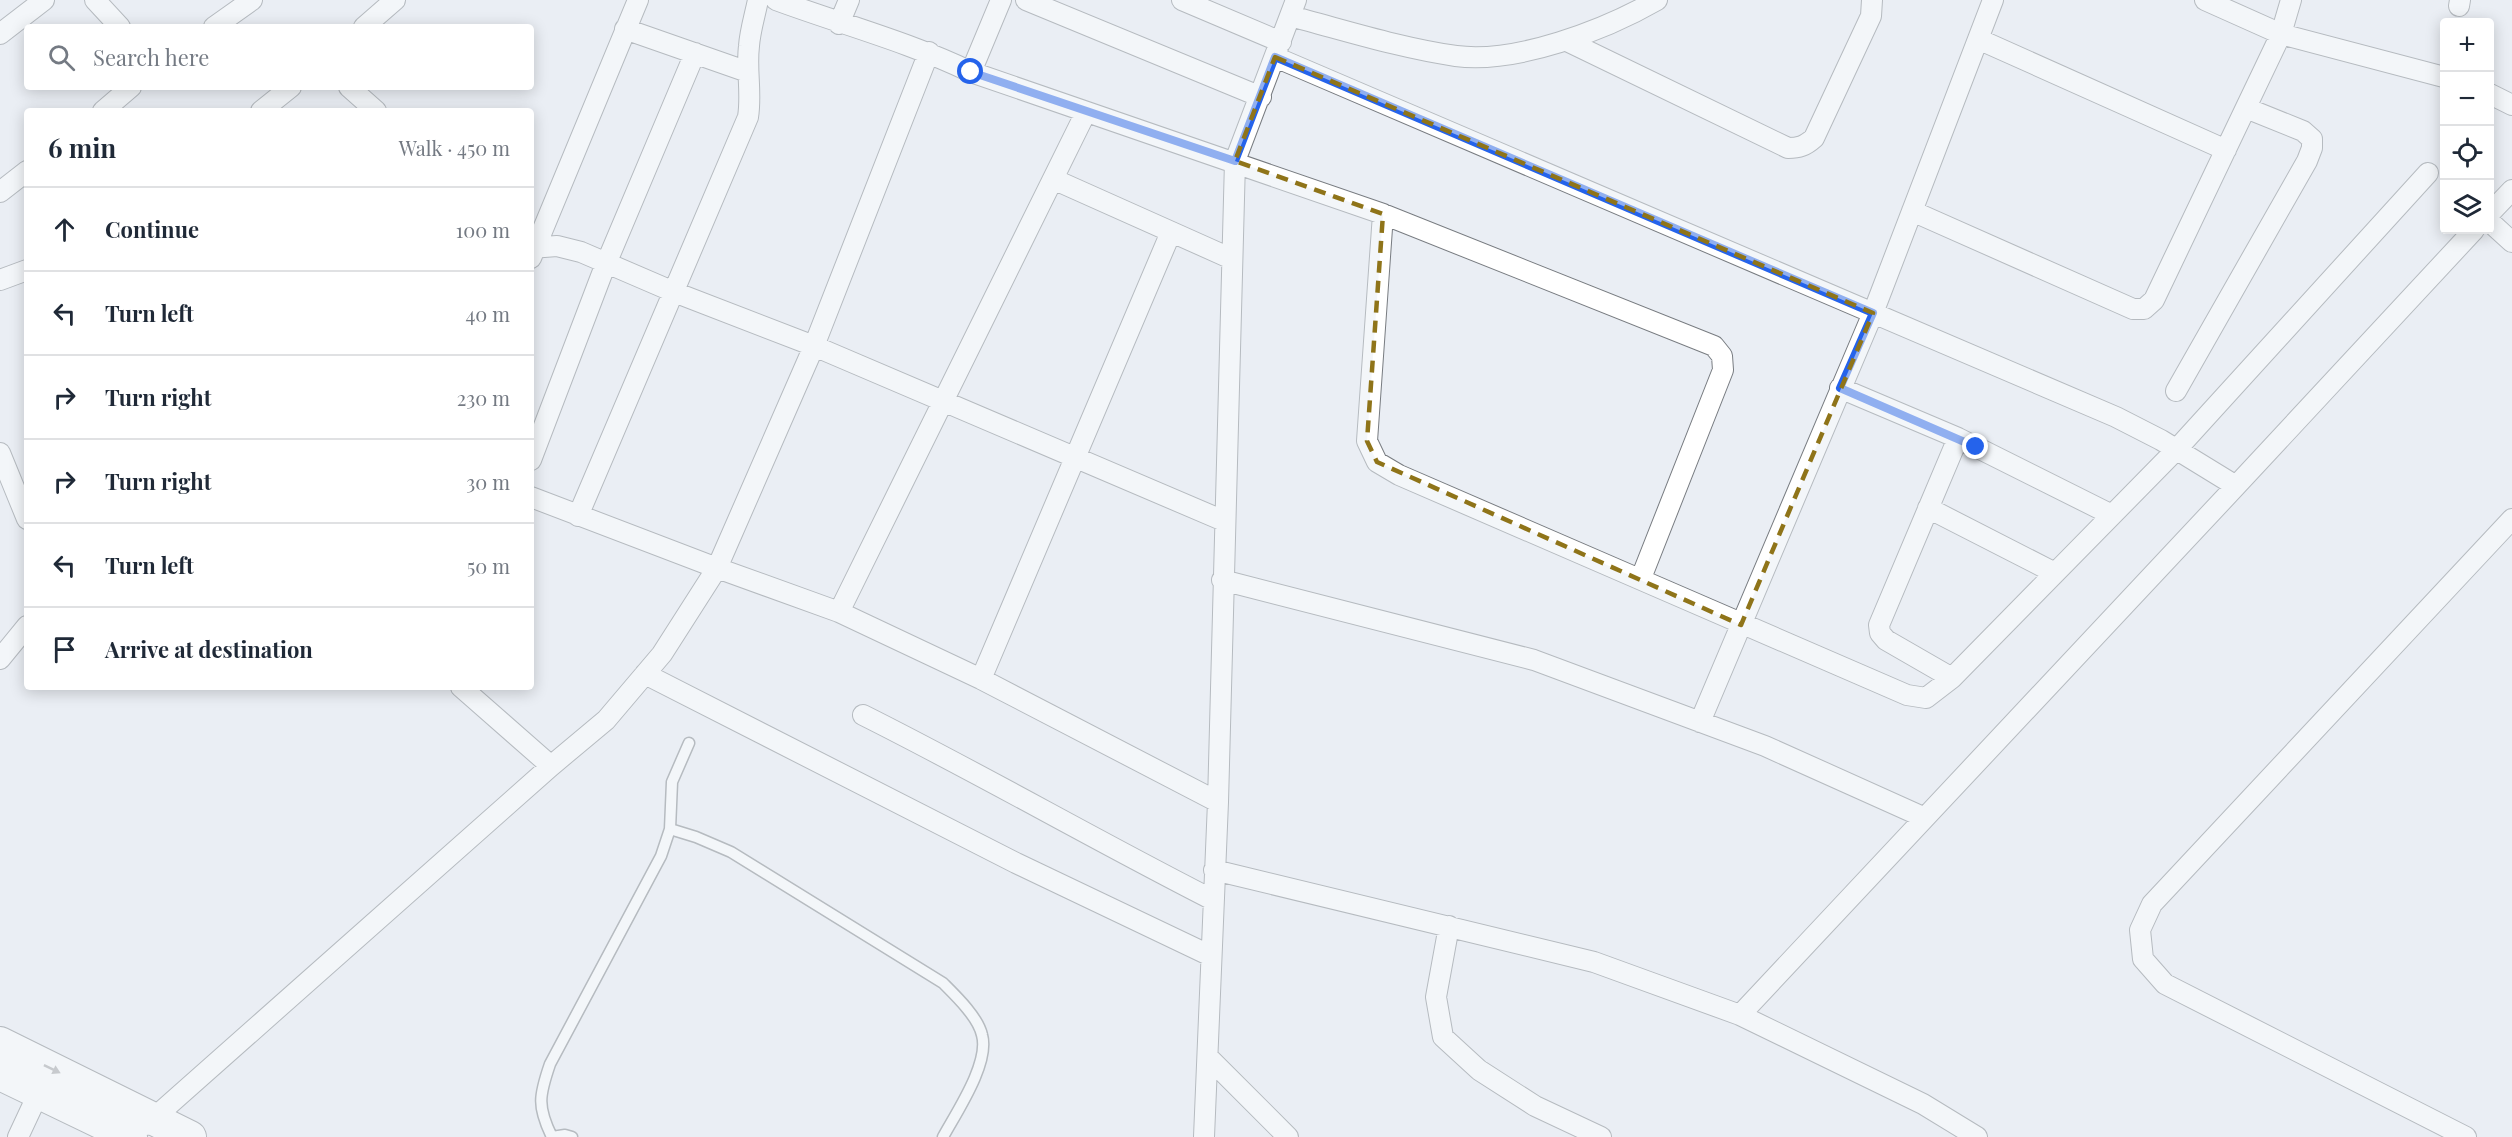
<!DOCTYPE html>
<html lang="en">
<head>
<meta charset="utf-8">
<style>
	:root { --surface:#fff; --page:#f6f6f7; --text:#1f2937; --muted:#747a83; --line:#e0e1e3 }
	body { margin:0; font-family:"Playfair Display",serif; background:var(--page); color:var(--text) }
	.controls { position:absolute; right:18px; top:18px; display:grid; overflow:hidden; border-radius:6px; box-shadow:0 3px 15px #0003 }
	.controls button { width:54px; height:54px; display:grid; place-items:center; padding:0; border:0; border-bottom:2px solid var(--line); background:var(--surface); color:var(--text); font:30px sans-serif }
	.stop { position:absolute; width:18px; height:18px; margin:-14px; border:4px solid #2563eb; border-radius:50%; background:#fff }
	.stop.end { background:#2563eb; border-color:#fff; box-shadow:0 2px 6px #0008 }
	.list { margin:0; padding:0; list-style:none }
	h2 { display:flex; justify-content:space-between; align-items:center; height:78px; margin:0; padding:0 24px; font-size:26px }
	h2 small { font-size:20px; font-weight:400; color:var(--muted) }
	.list li { display:grid; grid-template-columns:39px 1fr auto; gap:18px; align-items:center; box-sizing:border-box; height:84px; padding:0 24px; border-top:2px solid var(--line) }
	.list b { display:block; font-size:22px; white-space:nowrap }
	.list em { font-size:20px; font-style:normal; color:var(--muted) }
	.icon { flex:none; width:33px; height:33px; fill:none; stroke:currentColor; stroke-width:2; stroke-linecap:round; stroke-linejoin:round }
	.map { position:relative; flex:none; width:2512px; height:1137px; overflow:hidden }
	.search { position:absolute; background:var(--surface); box-shadow:0 3px 15px #0003; left:24px; top:24px; width:510px; height:66px; display:flex; align-items:center; gap:15px; box-sizing:border-box; padding:0 21px; border-radius:6px; color:var(--muted); font-size:22px }
	.panel { position:absolute; background:var(--surface); box-shadow:0 3px 15px #0003; left:24px; top:108px; width:510px; height:582px; border-radius:6px }
	.map>svg:first-child { display:block }
</style>
</head>
<body>
<div class="map">
<svg width="2512" height="1137" viewBox="0 0 2512 1137">
	<rect width="100%" height="100%" fill="#eaeef4"/>
	<g fill="none" stroke-linecap="round" stroke-linejoin="round">
		<defs>
			<path id="lane" d="M670,829l26,8 35,15 212,131c13,13 35,34 39,52 8,28 -26,78 -39,102
				M552,1137c-15,-31 -13,-41 -2,-73l111,-208 9,-27 2,-47 17,-39
				M552,1137l13,-2 7,2"/>
			<path id="street" d="M95,0l25,27
				M776,0c65,24 133,42 195,72l412,142 331,132 8,10 1,14 -82,208
				M1026,0l235,97
				M1182,0l99,42
				M2205,0l76,34 163,43
				M2459,6l1,-6
				M1290,16c54,14 110,32 166,40 60,8 149,-26 201,-56
				M839,24l10,-24
				M214,27l38,-27
				M364,27l31,-27
				M625,29l123,43
				M0,34l44,-34
				M1978,39l248,111
				M1567,41l221,107c11,0 17,-2 26,-10l57,-122 1,-16
				M1275,57l841,360 45,23 75,46
				M971,72l30,-72
				M349,87l27,24
				M2490,94l22,11
				M103,111l28,-24
				M261,111l30,-24
				M1053,179l179,80
				M0,192l27,-21
				M1912,211l221,98h11l10,-9 127,-266 10,-34
				M2490,213l22,-23
				M1383,214l-16,227 10,21 22,13c170,72 338,148 508,220l19,3 26,-20 224,-228 252,-277
				M2490,222l22,20
				M531,248l26,-2 24,6 93,40 140,54 410,175
				M531,258l107,-258
				M0,280l27,-10
				M1840,388l118,50 154,77
				M2176,391l131,-230 5,-13v-9l-9,-8 -57,-23
				M0,453l27,66
				M531,460l72,-189 92,-218
				M531,497l186,71 122,44 142,67 237,123
				M1928,508l127,65
				M578,516l170,-399c4,-24 -2,-47 1,-71 1,-15 6,-31 9,-46
				M1222,580l312,80 231,86 158,71
				M839,612l247,-500
				M0,659l27,-33
				M645,674l371,189 195,93
				M1952,678l-66,-38 -6,-7 -1,-8 79,-187
				M981,679l190,-447
				M461,687l90,79
				M863,715c118,59 232,125 350,185
				M1700,722l173,-409 120,-313
				M1214,870l380,92 146,53 183,89 54,33
				M1449,926l-13,71 7,40 36,33 56,36 66,31
				M1740,1015l496,-529 238,-256
				M1208,1057l80,80
				M146,1125l405,-359 55,-46 56,-66 55,-86 97,-222 115,-294
				M18,1137l21,-45
				M1204,1137l14,-335 17,-641 61,-161
				M2466,1137l-301,-153 -22,-25 -3,-29 12,-26 360,-385"/>
			<path id="primary" d="M0,1043l190,94
				M0,1074l131,63"/>
		</defs>
		<use href="#lane" stroke="#787c81" stroke-width="13"/>
		<use href="#street" stroke="#787c81" stroke-width="22"/>
		<use href="#primary" stroke="#787c81" stroke-width="34"/>
		<use href="#lane" stroke="#fff" stroke-width="10"/>
		<use href="#street" stroke="#fff" stroke-width="20"/>
		<use href="#primary" stroke="#fff" stroke-width="32"/>
	</g>
	<defs><path id="oneway-solid" d="M-6-.8H1V-3.2L6.5 0L1 3.2V.8H-6Z" transform="scale(1.5)"/></defs>
	<use fill="#9d9e9f" href="#oneway-solid" transform="translate(52 1069) rotate(26)"/>
	<g fill="none" stroke-linecap="round" stroke-linejoin="round">
		<path stroke="#2563eb" stroke-width="8" d="M971,72l264,89 40,-104 598,256 -33,75 136,59"/>
	</g>
	<path d="M0 0H2512V1137H0ZM1275,57l598,256 -132,312 -364,-163 -10,-21 16,-227 -148,-53z" fill="#eaeef4" fill-opacity=".55" fill-rule="evenodd"/>
	<path fill="none" stroke="#8f7419" stroke-width="4.5" stroke-dasharray="12 8" stroke-linejoin="round" d="M1275,57l598,256 -132,312 -364,-163 -10,-21 16,-227 -148,-53z"/>
</svg>
<div class="controls">
<button>+</button>
<button>−</button>
<button><svg class="icon" aria-label="locate" viewBox="0 0 24 24"><circle cx="12" cy="12" r="6"/><path d="M12 2v4M12 18v4M2 12h4M18 12h4"/></svg></button>
<button><svg class="icon" aria-label="layers" viewBox="0 0 24 24"><path d="M12 4l9 5-9 5-9-5zM3 14l9 5 9-5"/></svg></button>
</div>
<div class="stop" style="left:971px;top:72px"></div>
<div class="stop end" style="left:1976px;top:447px"></div>
<div class="search"><svg class="icon" aria-label="search" viewBox="0 0 24 24"><circle cx="10" cy="10" r="6"/><path d="M15 15l6 6"/></svg>Search here</div>
<section class="panel">
<h2>6 min<small>Walk · 450 m</small></h2>
<ul class="list">
<li><svg class="icon" aria-label="ahead" viewBox="0 0 24 24"><path d="M12 20V5M6 11l6-6 6 6"/></svg><div><b>Continue</b></div><em>100 m</em></li>
<li><svg class="icon" aria-label="left" viewBox="0 0 24 24"><path d="M17 20v-9H6M10 6l-5 5 5 5"/></svg><div><b>Turn left</b></div><em>40 m</em></li>
<li><svg class="icon" aria-label="right" viewBox="0 0 24 24"><path d="M7 20v-9h11M14 6l5 5-5 5"/></svg><div><b>Turn right</b></div><em>230 m</em></li>
<li><svg class="icon" aria-label="right" viewBox="0 0 24 24"><path d="M7 20v-9h11M14 6l5 5-5 5"/></svg><div><b>Turn right</b></div><em>30 m</em></li>
<li><svg class="icon" aria-label="left" viewBox="0 0 24 24"><path d="M17 20v-9H6M10 6l-5 5 5 5"/></svg><div><b>Turn left</b></div><em>50 m</em></li>
<li><svg class="icon" aria-label="arrive" viewBox="0 0 24 24"><path d="M6 21V4h12l-3 4 3 4H6"/></svg><div><b>Arrive at destination</b></div></li>
</ul>
</section>
</div>
</body>
</html>
